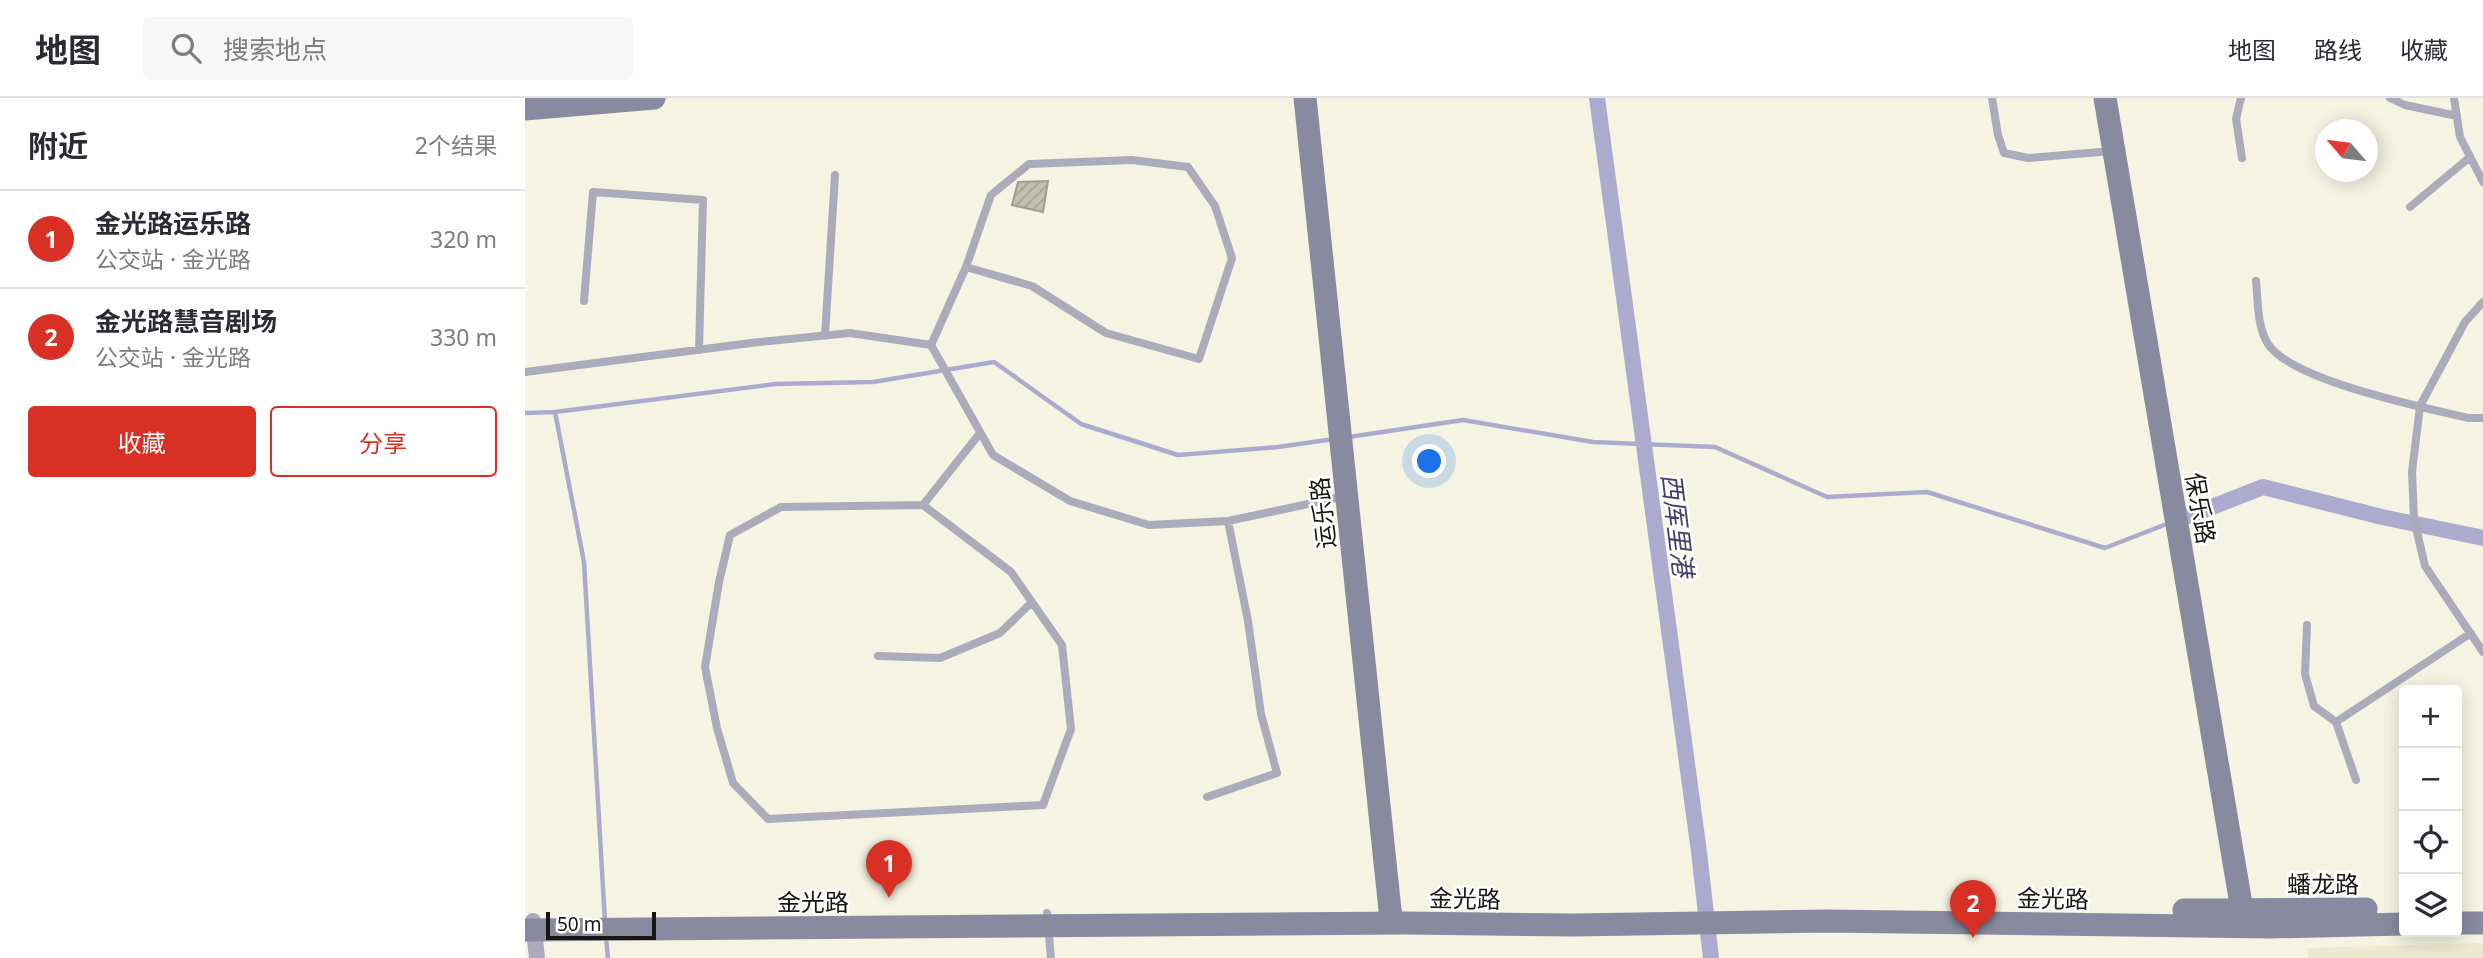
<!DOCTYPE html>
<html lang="zh">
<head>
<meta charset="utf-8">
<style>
	:root { --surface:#fff; --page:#f7f7f7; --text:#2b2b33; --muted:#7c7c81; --line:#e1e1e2; --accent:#d93025 }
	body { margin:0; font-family:"Noto Sans","Noto Sans SC",sans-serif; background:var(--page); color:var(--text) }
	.controls { position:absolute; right:21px; bottom:21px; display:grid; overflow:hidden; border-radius:7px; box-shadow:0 4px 18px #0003 }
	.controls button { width:63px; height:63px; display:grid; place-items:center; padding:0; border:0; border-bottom:2px solid var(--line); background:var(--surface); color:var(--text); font:35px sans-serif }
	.compass { position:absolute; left:1790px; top:21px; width:63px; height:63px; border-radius:50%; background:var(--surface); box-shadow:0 4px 18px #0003; rotate:298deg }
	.scale { position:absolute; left:21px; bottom:18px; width:110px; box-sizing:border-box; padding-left:7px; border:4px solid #181812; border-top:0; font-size:19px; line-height:24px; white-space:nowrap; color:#181812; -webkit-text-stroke:5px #fff; paint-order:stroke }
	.you { position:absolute; left:905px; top:364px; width:24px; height:24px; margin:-18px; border:5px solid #fff; border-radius:50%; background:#1a73e8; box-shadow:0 0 0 10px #1a73e833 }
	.badge { display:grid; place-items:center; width:46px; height:46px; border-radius:50%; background:var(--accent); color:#fff; font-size:23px; font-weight:700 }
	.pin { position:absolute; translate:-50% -58px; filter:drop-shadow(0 2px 4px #0008) }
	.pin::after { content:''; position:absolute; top:37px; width:24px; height:21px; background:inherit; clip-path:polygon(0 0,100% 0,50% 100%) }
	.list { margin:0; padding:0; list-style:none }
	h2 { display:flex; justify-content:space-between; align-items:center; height:91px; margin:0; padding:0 28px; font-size:30px }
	h2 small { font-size:23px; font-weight:400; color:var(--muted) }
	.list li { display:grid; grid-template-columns:46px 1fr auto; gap:21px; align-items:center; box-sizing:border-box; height:98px; padding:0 28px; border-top:2px solid var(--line) }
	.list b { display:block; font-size:26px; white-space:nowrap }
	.list p { margin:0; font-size:23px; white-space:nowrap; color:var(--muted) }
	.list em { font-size:23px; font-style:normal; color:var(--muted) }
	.actions { display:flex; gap:14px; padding:21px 28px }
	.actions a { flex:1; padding:16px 0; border:2px solid var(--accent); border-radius:7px; text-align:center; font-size:24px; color:var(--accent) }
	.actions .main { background:var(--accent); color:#fff }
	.icon { flex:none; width:38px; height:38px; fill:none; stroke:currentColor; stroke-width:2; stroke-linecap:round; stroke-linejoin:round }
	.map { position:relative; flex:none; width:1958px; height:860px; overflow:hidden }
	header { display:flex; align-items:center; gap:42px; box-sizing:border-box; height:98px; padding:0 35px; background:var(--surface); border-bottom:2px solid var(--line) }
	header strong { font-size:33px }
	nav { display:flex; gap:38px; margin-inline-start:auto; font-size:24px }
	.search { width:490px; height:63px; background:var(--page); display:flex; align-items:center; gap:18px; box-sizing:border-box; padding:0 24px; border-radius:7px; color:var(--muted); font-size:26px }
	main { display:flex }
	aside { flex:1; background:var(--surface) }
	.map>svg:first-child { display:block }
</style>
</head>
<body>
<header>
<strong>地图</strong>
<div class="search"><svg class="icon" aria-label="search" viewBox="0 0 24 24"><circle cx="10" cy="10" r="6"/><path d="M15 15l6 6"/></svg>搜索地点</div>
<nav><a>地图</a><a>路线</a><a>收藏</a></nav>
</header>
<main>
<aside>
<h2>附近<small>2个结果</small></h2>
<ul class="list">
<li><span class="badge">1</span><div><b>金光路运乐路</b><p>公交站 · 金光路</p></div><em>320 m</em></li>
<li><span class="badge">2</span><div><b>金光路慧音剧场</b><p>公交站 · 金光路</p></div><em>330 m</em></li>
</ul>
<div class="actions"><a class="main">收藏</a><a>分享</a></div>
</aside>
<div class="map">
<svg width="1958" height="860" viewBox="0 0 1958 860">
	<defs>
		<pattern id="building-hatch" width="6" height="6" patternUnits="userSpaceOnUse" patternTransform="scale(1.75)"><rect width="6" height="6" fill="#c1bfaf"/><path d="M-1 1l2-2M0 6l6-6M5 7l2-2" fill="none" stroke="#a5a396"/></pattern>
	</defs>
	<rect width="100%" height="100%" fill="#f5f4e3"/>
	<path fill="#ece9d1" d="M1958,845v15h-175v-10z"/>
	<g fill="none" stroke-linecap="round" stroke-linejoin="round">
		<path stroke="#acabce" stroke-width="4.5" d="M0,315l30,-1
			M824,339l114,-17 130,22 122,5 112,50 100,-5 178,56 59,-23
			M80,824l-21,-360 -29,-150 220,-28 98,-2 121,-20 87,62 97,31 100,-8 56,-8
			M81,840l2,20"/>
		<path stroke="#acabce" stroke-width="16" d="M1072,0l102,754 12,106
			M1664,418l74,-29 119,30 101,21"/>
	</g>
	<path fill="url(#building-hatch)" stroke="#9f9e8f" stroke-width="2" d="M523,83l-5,31 -31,-7 6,-23z"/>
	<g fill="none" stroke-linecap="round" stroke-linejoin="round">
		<path stroke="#ababbb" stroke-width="8" d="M1467,0l6,37 6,18 24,5 84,-7
			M1716,0l-5,21 6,39
			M1865,0l15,7 52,11
			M1929,0l6,39 23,45
			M1885,109l60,-50
			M1731,183c2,19 1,46 12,63 24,37 155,63 200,74h15
			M59,203l9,-109 110,8 -4,150
			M1958,204l-18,20 -45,84 -8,66 2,47 11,47 58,86
			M300,238l10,-161
			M406,247l35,-78 25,-72 38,-31 103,-4 56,7 27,39 17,52 -33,101 -93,-26 -74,-47 -66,-19
			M0,274l234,-30 91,-9 81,12 62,110 77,46 79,24 79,-4 118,-25
			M398,407l88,67 51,73 9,84 -28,76 -275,14 -35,-36 -16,-55 -12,-61 14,-85 11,-47 51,-28 142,-2 57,-72
			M1782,527l-2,49 9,32 22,16 135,-89
			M353,558l62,2 60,-25 32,-31
			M1811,624l20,58
			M682,699l70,-24 -16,-59 -13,-93 -20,-100
			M522,815l4,45"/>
		<path stroke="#ababbb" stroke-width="16" d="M8,823l4,37"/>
		<path stroke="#89899f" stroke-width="23" d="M780,0l85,812 3,13
			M1580,0l137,812 5,13
			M0,11l129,-11
			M1659,812l182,-1
			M1932,825h26
			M0,832l880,-7 169,2 253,-4 443,6 134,-3"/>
	</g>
	<g text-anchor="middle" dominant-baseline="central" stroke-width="5" stroke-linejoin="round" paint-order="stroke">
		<g font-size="24" fill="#181812" stroke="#fff">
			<text transform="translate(1676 410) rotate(80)">保乐路</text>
			<text transform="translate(797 415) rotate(-96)">运乐路</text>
			<text x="1798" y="785">蟠龙路</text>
			<text transform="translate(940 800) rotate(1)">金光路</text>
			<text transform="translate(1528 800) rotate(1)">金光路</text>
			<text x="288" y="803">金光路</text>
		</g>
		<g font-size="26" font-style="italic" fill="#433f6f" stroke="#fff">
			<text transform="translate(1153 427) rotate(83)">西厍里港</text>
		</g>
	</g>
</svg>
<div class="controls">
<button>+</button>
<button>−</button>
<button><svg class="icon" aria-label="locate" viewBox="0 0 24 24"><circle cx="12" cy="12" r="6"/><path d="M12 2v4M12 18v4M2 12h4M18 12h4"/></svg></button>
<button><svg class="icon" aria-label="layers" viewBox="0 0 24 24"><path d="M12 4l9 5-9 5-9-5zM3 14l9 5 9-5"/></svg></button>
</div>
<svg class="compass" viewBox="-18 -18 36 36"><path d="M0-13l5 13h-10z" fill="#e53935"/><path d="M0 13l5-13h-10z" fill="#7c7c81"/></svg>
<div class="scale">50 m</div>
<div class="you"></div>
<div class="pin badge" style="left:364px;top:800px">1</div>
<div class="pin badge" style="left:1448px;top:840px">2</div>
</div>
</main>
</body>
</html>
